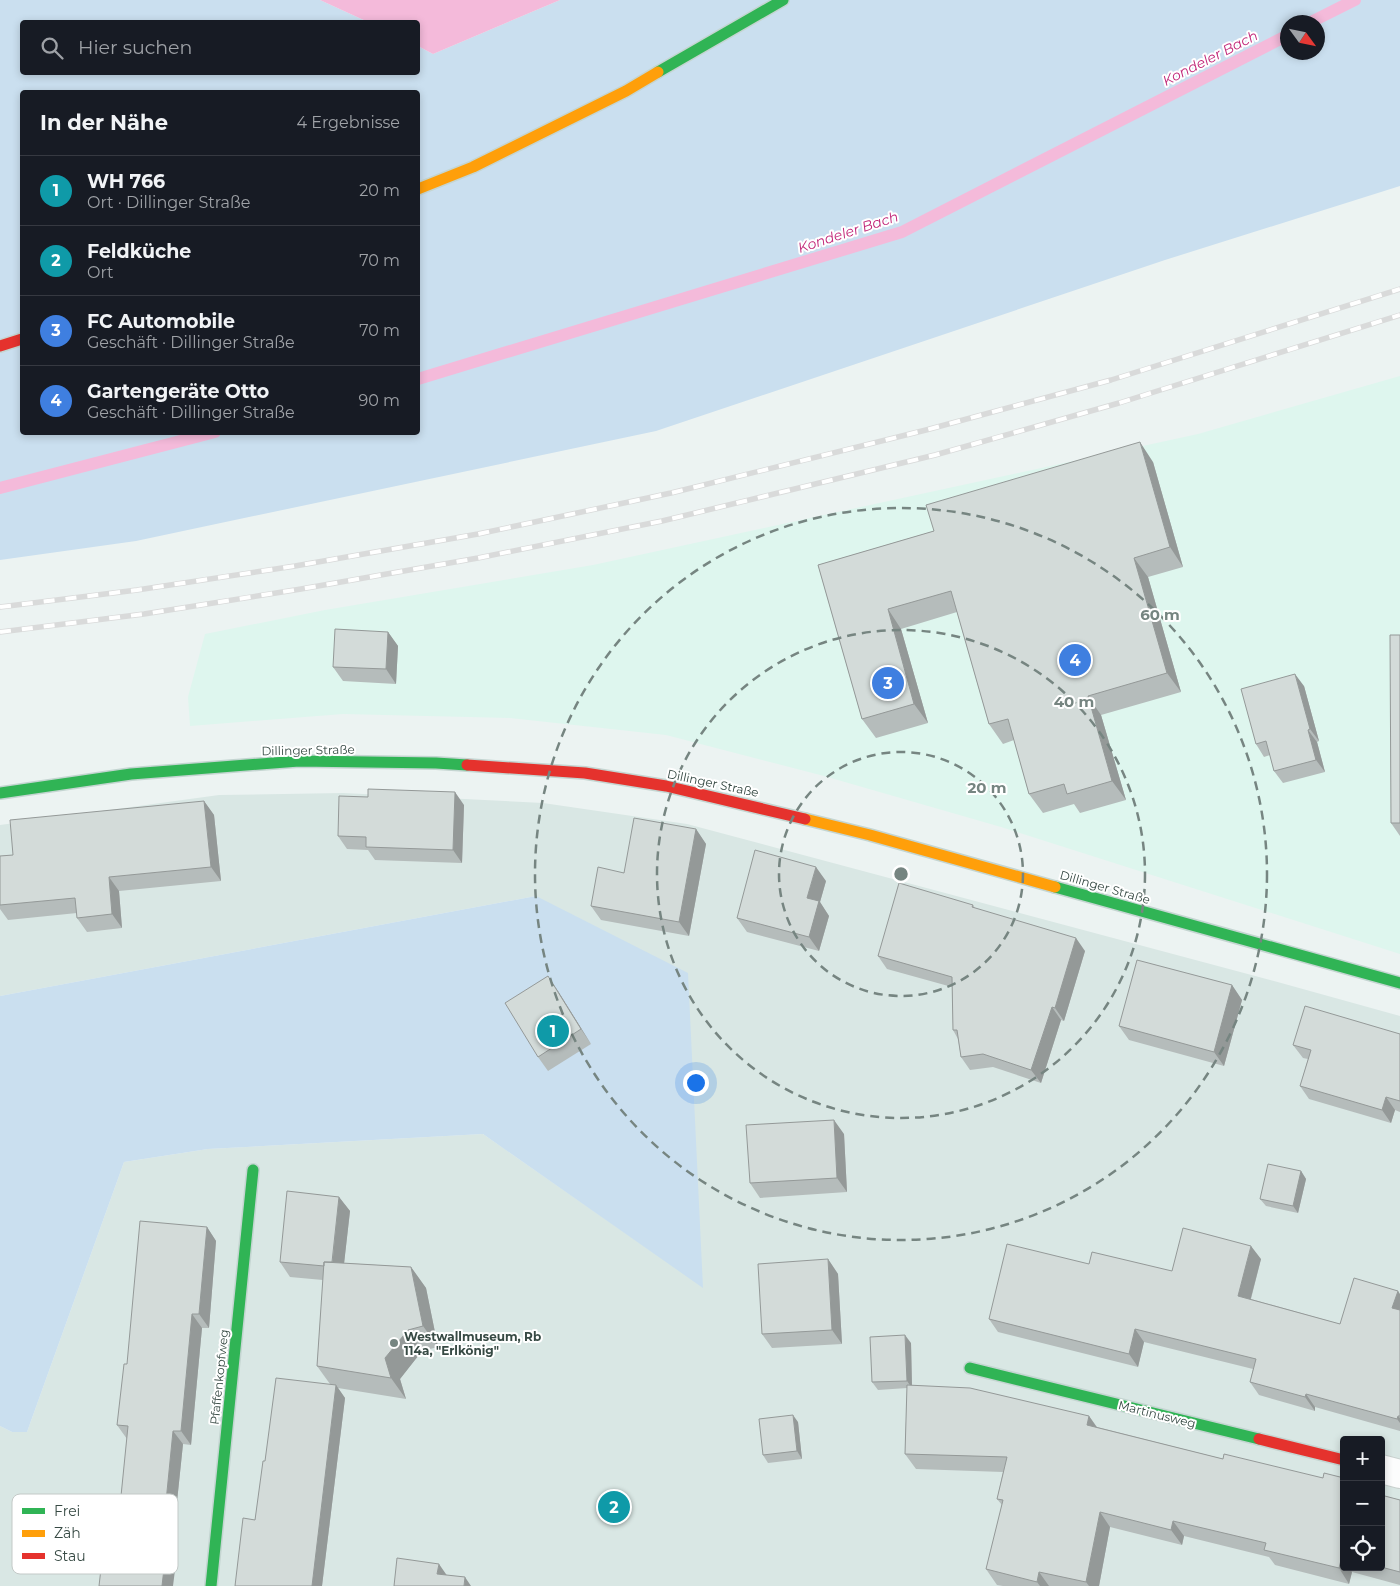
<!DOCTYPE html>
<html lang="de">
<head>
<meta charset="utf-8">
<style>
	:root { --surface:#171b24; --page:#20242c; --text:#f1f3f6; --muted:#9ea1a6; --line:#363941; --accent:#768581 }
	body { margin:0; font-family:Montserrat,sans-serif; background:var(--page); color:var(--text) }
	.controls { position:absolute; right:15px; bottom:15px; display:grid; overflow:hidden; border-radius:5px; box-shadow:0 2px 8px #0003 }
	.controls button { width:45px; height:45px; display:grid; place-items:center; padding:0; border:0; border-bottom:1px solid var(--line); background:var(--surface); color:var(--text); font:25px sans-serif }
	.compass { position:absolute; left:1280px; top:15px; width:45px; height:45px; border-radius:50%; background:var(--surface); box-shadow:0 2px 8px #0003; rotate:123deg }
	.you { position:absolute; left:695px; top:1082px; width:18px; height:18px; margin:-12px; border:4px solid #fff; border-radius:50%; background:#1a73e8; box-shadow:0 0 0 8px #1a73e833 }
	.badge { display:grid; place-items:center; width:32px; height:32px; border-radius:50%; background:var(--accent); color:#fff; font-size:16px; font-weight:700 }
	.pin { position:absolute; translate:-50% -50%; border:2px solid #fff; box-shadow:0 1px 5px #0006 }
	.list { margin:0; padding:0; list-style:none }
	h2 { display:flex; justify-content:space-between; align-items:center; height:65px; margin:0; padding:0 20px; font-size:21px }
	h2 small { font-size:16px; font-weight:400; color:var(--muted) }
	.list li { display:grid; grid-template-columns:32px 1fr auto; gap:15px; align-items:center; box-sizing:border-box; height:70px; padding:0 20px; border-top:1px solid var(--line) }
	.list b { display:block; font-size:19px; white-space:nowrap }
	.list p { margin:0; font-size:16px; white-space:nowrap; color:var(--muted) }
	.list em { font-size:16px; font-style:normal; color:var(--muted) }
	.icon { flex:none; width:28px; height:28px; fill:none; stroke:currentColor; stroke-width:2; stroke-linecap:round; stroke-linejoin:round }
	.map { position:relative; flex:none; width:1400px; height:1586px; overflow:hidden }
	.search { position:absolute; background:var(--surface); box-shadow:0 2px 8px #0003; left:20px; top:20px; width:400px; height:55px; display:flex; align-items:center; gap:12px; box-sizing:border-box; padding:0 18px; border-radius:5px; color:var(--muted); font-size:19px }
	.panel { position:absolute; background:var(--surface); box-shadow:0 2px 8px #0003; left:20px; top:90px; width:400px; height:345px; border-radius:5px }
	.map>svg:first-child { display:block }
</style>
</head>
<body>
<div class="map">
<svg width="1400" height="1586" viewBox="0 0 1400 1586">
	<rect width="100%" height="100%" fill="#ecf3f2"/>
	<path fill="#d9e7e4" fill-rule="evenodd" d="M343,793l200,10 144,21 587,157 126,35v570h-1400v-160l12,6h15l97,-270 84,-13 275,-15 220,153 -167,-391 -536,100v-171l219,-30zM1344,1440h37v127h-37z"/>
	<path fill="#def6ee" d="M1400,376v578l-399,-127 -177,-51 -158,-41 -156,-17 -167,-4 -153,12 -2,-29 17,-63 120,-24 268,-45 605,-131z"/>
	<path fill="#cadfef" fill-rule="evenodd" d="M0,0h320l48,22h-346v50h396v-26l15,8 127,-54h840v186l-235,74 -509,171 -520,110 -136,19zM1288,22h30v30h-30zM22,92h396v340h-396z
		M536,896l152,77 15,315 -220,-154 -275,15 -84,13 -97,270h-15l-12,-6v-430z"/>
	<path fill="#f4bada" d="M320,0h240l-127,54 -15,-8v-24h-50z"/>
	<g fill="none" stroke-linecap="round" stroke-linejoin="round">
		<path stroke="#f4bada" stroke-width="12" d="M1311,22l44,-22
			M418,379l484,-147 386,-197
			M0,488l215,-56"/>
		<defs>
			<path id="street" d="M1381,1469l19,5"/>
			<path id="fast" d="M658,72l125,-72
				M0,793l131,-19 168,-13 137,2 31,2
				M1055,887l345,96
				M970,1368l289,71
				M211,1586l42,-416"/>
			<path id="slow" d="M418,189l55,-22 153,-76 32,-19
				M805,819l65,16 185,52"/>
			<path id="jam" d="M0,346l22,-7
				M467,765l118,8 81,13 139,33
				M1259,1439l85,21"/>
		</defs>
		<use href="#street" stroke="#c9d1cf" stroke-width="30"/>
		<use href="#fast" stroke="#c4d5d1" stroke-width="14"/>
		<use href="#slow" stroke="#c4d5d1" stroke-width="14"/>
		<use href="#jam" stroke="#c4d5d1" stroke-width="14"/>
		<use href="#street" stroke="#fcfdfd" stroke-width="28"/>
		<use href="#fast" stroke="#30b455" stroke-width="11"/>
		<use href="#slow" stroke="#ff9f0a" stroke-width="11"/>
		<use href="#jam" stroke="#e5322d" stroke-width="11"/>
		<defs>
			<path id="rail" d="M0,607l137,-17 158,-24 183,-32 193,-41 255,-63 185,-50 289,-91
				M0,632l144,-18 157,-25 177,-31 184,-37 273,-66 184,-52 281,-88"/>
		</defs>
		<use href="#rail" stroke="#d9dada" stroke-width="5.5"/>
		<use href="#rail" stroke="#fff" stroke-width="4" stroke-dasharray="11" stroke-linecap="butt"/>
	</g>
	<path fill="#b5bcbb" d="M1153,462l30,105 -35,10 33,115 -80,23 25,85 -46,13 -6,-9 -31,9 -14,-19 -15,-54 -11,4 -14,-20 -32,-112 -56,17 27,94 -52,15 -14,-19 -44,-154 116,-34z
		M388,632l10,14 -2,38 -53,-3 -10,-14z
		M1400,635v201l-9,-13z
		M1304,686l15,55 -2,1 8,30 -42,11 -9,-12 -4,-16 -6,2 -8,-13z
		M204,801l10,14 7,66 -102,10 3,37 -35,4 -10,-14v-5l-69,7 -8,-11v-53l13,-1z
		M464,805l-2,58 -87,-3 -7,-10 -21,-1 -9,-13z
		M696,829l10,15 -17,92 -88,-16 -10,-14 33,-33z
		M826,881l-6,21 9,14 -10,35 -72,-19 -10,-14z
		M973,905l2,3 110,43 -21,70 -3,-1 -20,63 -48,-16 -23,3 -9,-13 -3,-18 -5,-9 -1,-43 -65,-18 -9,-13z
		M1232,985l10,15 -18,66 -95,-26 -10,-14z
		M558,991l33,53 -43,27 -10,-14z
		M1400,1034v78l-5,-2 -4,13 -82,-24 -9,-13 8,-27 -5,-1 -10,-13z
		M844,1134l3,58 -87,6 -10,-15z
		M1301,1171l5,8 -8,34 -32,-7 -6,-7z
		M339,1197l11,14 -6,52 67,4 15,21 12,59 -16,4 -22,28 6,20 -68,-11 7,10 -23,188h-87l20,-66 10,-59 65,-77 -13,-18 6,-86 -33,-3 -10,-15z
		M207,1227l9,14 -7,87h-7l-11,117 -8,-1 -10,96 5,6 -60,-20 9,-87 -10,-14 10,-61z
		M828,1259l10,15 4,70 -70,4 -10,-14z
		M1261,1259l-10,40 89,25 60,-30v137l-85,-24v4l-56,-16 -9,-13 3,-13 -109,-27 -6,25 -140,-35 -9,-13 100,-55 83,7z
		M911,1343l1,42 177,31 8,11 126,32 100,19h21v89h37v-76l4,5 15,4v85l-48,-13 -3,12 -74,-19 -6,-8 -85,-21 -2,9 -72,-18 -11,59h-96l-6,-1 -11,-16 16,-64 -5,-6 6,-27 -87,-3 -11,-15 2,-66 -29,2 -6,-8z
		M798,1422l4,37 -34,4 -5,-8z"/>
	<path fill="#949998" d="M1140,442l13,20 30,105 -13,-20z
		M1134,558l14,19 33,115 -14,-19z
		M888,609l13,20 27,94 -14,-19z
		M388,632l10,14 -2,38 -10,-15z
		M1295,674l9,12 15,55 -9,-12z
		M1088,696l13,19 25,85 -14,-19z
		M1308,730l9,12 8,30 -9,-12z
		M455,792l9,13 -2,58 -9,-13z
		M204,801l10,14 7,66 -10,-14z
		M696,829l10,15 -17,92 -10,-14z
		M816,867l10,14 -6,21 9,14 -10,35 -10,-14 -2,-39z
		M109,877l10,14 3,37 -10,-14z
		M1076,938l9,13 -21,70 -9,-13z
		M548,976l10,15 33,53 -10,-15z
		M1232,985l10,15 -18,66 -10,-14z
		M1052,1007l9,13 -20,63 -10,-13z
		M1386,1097l9,13 -4,13 -9,-13z
		M834,1120l10,14 3,58 -10,-14z
		M1301,1171l5,8 -8,34 -5,-7z
		M339,1197l11,14 -8,71 -10,-15z
		M207,1227l9,14 -7,87 -10,-14z
		M1251,1246l10,13 -13,50 -10,-13z
		M828,1259l10,15 4,70 -10,-14z
		M411,1267l15,21 12,59 -15,-21z
		M1398,1291l2,3v25l-8,-11z
		M192,1314l10,14 -11,117 -10,-14z
		M1135,1329l9,13 -6,25 -9,-13z
		M408,1330l14,21 -22,28 6,20 -15,-21 -6,-20z
		M905,1335l6,8 1,45 -5,-7z
		M336,1385l9,13 -23,188h-10z
		M1306,1394l9,13v4l-10,-14z
		M793,1415l5,7 4,37 -5,-8z
		M1089,1416l11,16 -13,-7z
		M1398,1416l2,2v5l-3,-4z
		M173,1431l10,13 -10,96 5,6 -5,40h-11l1,-54z
		M1381,1491l8,11 -8,-1z
		M1100,1512l10,15 -11,59h-10l-3,-4z
		M1173,1521l11,15 -2,9 -11,-15z
		M1342,1556l2,3v8h5l3,5 -3,12 -10,-16z
		M439,1564l9,13 -11,-3z
		M1039,1572l10,14h-9l-3,-4z
		M465,1577l6,9h-7z"/>
	<path fill="#d3dbd9" stroke="#949998" d="M1140,442l30,105 -36,11 33,115 -79,23 24,85 -45,13 -3,-10 -35,10 -21,-75 -19,5 -38,-133 -63,18 26,95 -52,15 -44,-154 116,-34 -8,-26z
		M335,629l53,3 -2,37 -53,-2z
		M1390,635h10v188h-9z
		M1295,674l15,55 -2,1 8,30 -42,11 -8,-30 -10,3 -15,-55z
		M368,789l87,3 -2,58 -87,-3v-10l-28,-1 1,-40 29,1z
		M204,801l7,66 -102,10 3,37 -35,4 -2,-20 -75,7v-49l13,-1 -3,-35z
		M634,818l62,11 -17,93 -88,-16 7,-39 26,6z
		M755,850l61,17 -9,31 12,3 -10,36 -72,-19z
		M899,883l74,22 -1,2 104,31 -21,70 -3,-1 -21,63 -48,-16 -22,3 -4,-27h-4l-1,-53 -74,-21z
		M1137,960l95,25 -18,67 -95,-26z
		M548,976l33,53 -43,28 -33,-54z
		M1305,1006l95,28v67l-14,-4 -4,13 -82,-24 11,-36 -18,-5z
		M834,1120l3,58 -87,5 -4,-58z
		M1268,1164l33,7 -8,35 -33,-7z
		M287,1191l52,6 -7,65h-8v4l-44,-4z
		M140,1221l67,6 -8,87h-7l-11,117h-8l-10,101 5,1 -6,53h-63l7,-61 12,1 10,-100 -11,-1 7,-61h3z
		M1183,1228l68,18 -13,50 102,28 14,-46 44,13 -6,17 8,2v106h-2l-1,3 -91,-25 -1,3 -55,-15 6,-23 -121,-30 -6,25 -140,-35 18,-75 82,20 3,-12 80,19z
		M828,1259l4,71 -70,4 -4,-70z
		M324,1262l87,5 12,59 -15,4 -23,28 6,20 -74,-12z
		M905,1335l2,46 -35,1 -2,-45z
		M276,1378l60,7 -24,201h-77l8,-68 12,2 8,-59h2z
		M907,1385l63,3 119,28 -2,9 136,34 1,-5 99,24 1,-5 20,5v79l-2,-1 -3,12 -75,-18 2,-7 -93,-22 -2,9 -71,-18 -14,70 -47,-10 -2,10 -51,-13 17,-69 -6,-1 10,-42 -102,-3z
		M793,1415l4,36 -34,4 -4,-36z
		M1381,1495l19,5v72l-19,-5z
		M397,1558l42,6 -2,10 28,3 -1,9h-70z"/>
	<g fill="none" stroke="#768581" stroke-width="2.5" stroke-dasharray="9 6">
		<circle cx="901" cy="874" r="122"/>
		<circle cx="901" cy="874" r="244"/>
		<circle cx="901" cy="874" r="366"/>
	</g>
	<circle fill="#768581" stroke="#fff" stroke-width="2" cx="394" cy="1343" r="5"/>
	<g text-anchor="middle" dominant-baseline="central" stroke-width="4" stroke-linejoin="round" paint-order="stroke">
		<g font-size="12" fill="#374a44" stroke="#fff">
			<text transform="translate(308 750) rotate(-1)">Dillinger Straße</text>
			<text transform="translate(713 783) rotate(12)">Dillinger Straße</text>
			<text transform="translate(1105 887) rotate(16)">Dillinger Straße</text>
			<text transform="translate(219 1377) rotate(-84)">Pfaffenkopfweg</text>
			<text transform="translate(1157 1414) rotate(14)">Martinusweg</text>
		</g>
		<g font-size="12" font-weight="bold" fill="#374a44" stroke="#fff" text-anchor="start">
			<text x="404" y="1336">Westwallmuseum, Rb<tspan x="404" dy="14">114a, "Erlkönig"</tspan></text>
		</g>
		<g font-size="14" font-style="italic" fill="#c12577" stroke="#fff">
			<text transform="translate(1210 58) rotate(-27)">Kondeler Bach</text>
			<text transform="translate(848 232) rotate(-18)">Kondeler Bach</text>
		</g>
	</g>
	<rect x="12" y="1494" width="166" height="80" rx="8" fill="#fff" stroke="#c3c9c7" stroke-width="1"/>
	<rect x="22" y="1508" width="23" height="6" fill="#30b455"/>
	<rect x="22" y="1530" width="23" height="7" fill="#ff9f0a"/>
	<rect x="22" y="1553" width="23" height="6" fill="#e5322d"/>
	<g font-size="14" fill="#374a44">
		<text x="54" y="1516">Frei</text>
		<text x="54" y="1538">Zäh</text>
		<text x="54" y="1561">Stau</text>
	</g>
	<circle cx="901" cy="874" r="8" fill="#768581" stroke="#fff" stroke-width="2.5"/>
	<g font-size="15" text-anchor="middle" font-weight="bold" fill="#768581" stroke="#fff" stroke-width="4" stroke-linejoin="round" paint-order="stroke">
		<text x="1160" y="620">60 m</text>
		<text x="1074" y="707">40 m</text>
		<text x="987" y="793">20 m</text>
	</g>
</svg>
<div class="controls">
<button>+</button>
<button>−</button>
<button><svg class="icon" aria-label="locate" viewBox="0 0 24 24"><circle cx="12" cy="12" r="6"/><path d="M12 2v4M12 18v4M2 12h4M18 12h4"/></svg></button>
</div>
<svg class="compass" viewBox="-18 -18 36 36"><path d="M0-13l5 13h-10z" fill="#e53935"/><path d="M0 13l5-13h-10z" fill="#9ea1a6"/></svg>
<div class="you"></div>
<div class="pin badge" style="left:553px;top:1031px;background:#0f9aa8">1</div>
<div class="pin badge" style="left:614px;top:1507px;background:#0f9aa8">2</div>
<div class="pin badge" style="left:888px;top:683px;background:#3f7fe0">3</div>
<div class="pin badge" style="left:1075px;top:660px;background:#3f7fe0">4</div>
<div class="search"><svg class="icon" aria-label="search" viewBox="0 0 24 24"><circle cx="10" cy="10" r="6"/><path d="M15 15l6 6"/></svg>Hier suchen</div>
<section class="panel">
<h2>In der Nähe<small>4 Ergebnisse</small></h2>
<ul class="list">
<li><span class="badge" style="background:#0f9aa8">1</span><div><b>WH 766</b><p>Ort · Dillinger Straße</p></div><em>20 m</em></li>
<li><span class="badge" style="background:#0f9aa8">2</span><div><b>Feldküche</b><p>Ort</p></div><em>70 m</em></li>
<li><span class="badge" style="background:#3f7fe0">3</span><div><b>FC Automobile</b><p>Geschäft · Dillinger Straße</p></div><em>70 m</em></li>
<li><span class="badge" style="background:#3f7fe0">4</span><div><b>Gartengeräte Otto</b><p>Geschäft · Dillinger Straße</p></div><em>90 m</em></li>
</ul>
</section>
</div>
</body>
</html>
